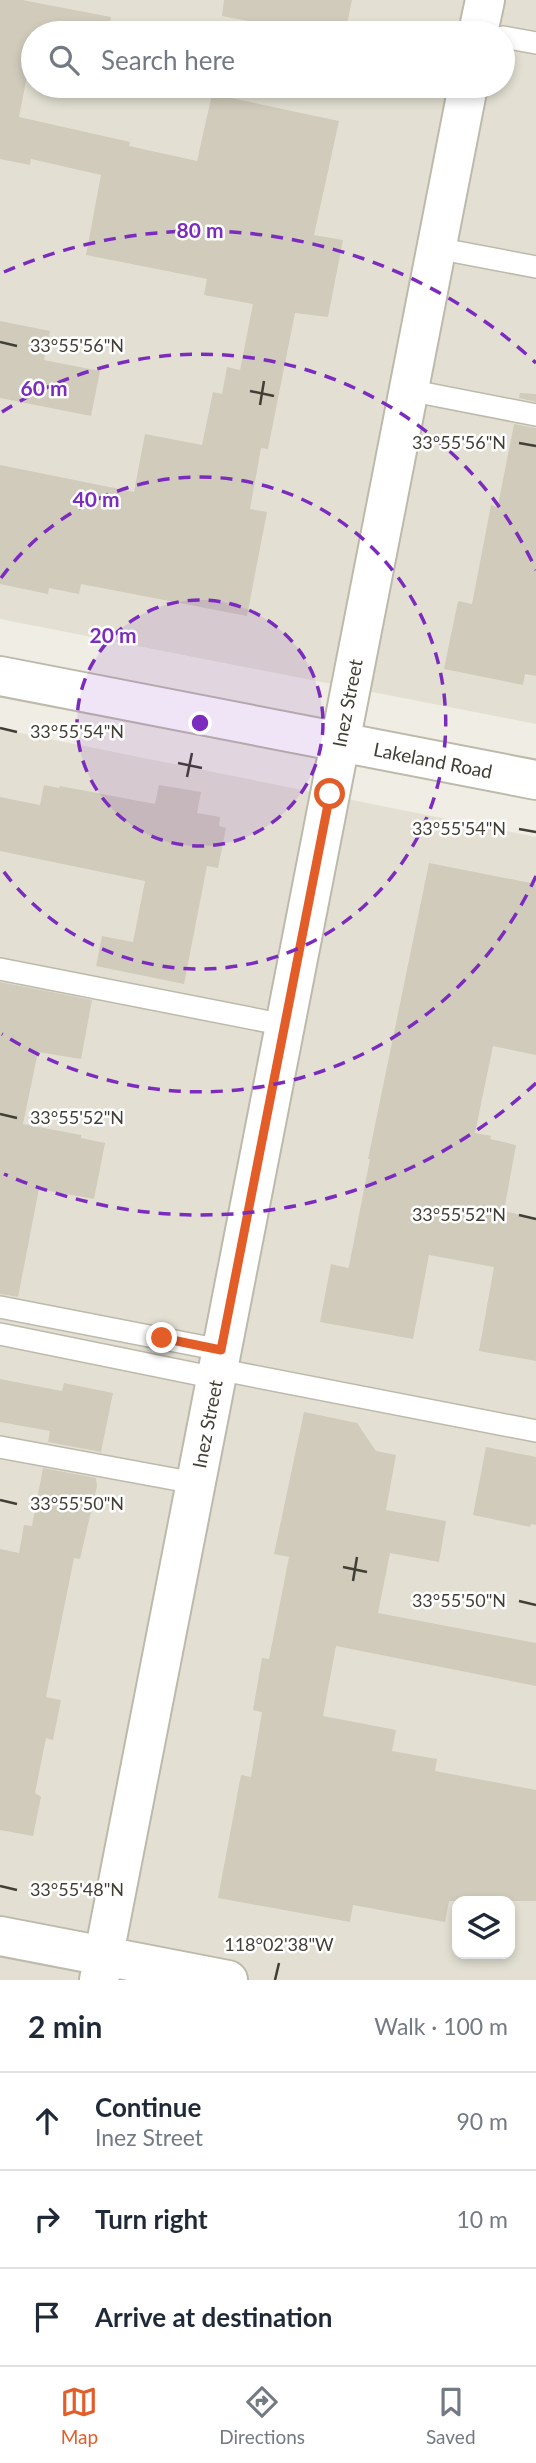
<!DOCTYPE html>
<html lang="en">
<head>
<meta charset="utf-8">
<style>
	:root { --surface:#fff; --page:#f6f6f7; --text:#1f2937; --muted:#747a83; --line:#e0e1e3; --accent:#e35d28 }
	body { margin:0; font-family:Lato,sans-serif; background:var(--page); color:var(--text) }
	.controls { position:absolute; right:21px; bottom:21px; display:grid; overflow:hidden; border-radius:14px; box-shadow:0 4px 10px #0003 }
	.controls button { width:63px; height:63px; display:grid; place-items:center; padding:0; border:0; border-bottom:2px solid var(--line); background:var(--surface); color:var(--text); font:35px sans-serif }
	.stop { position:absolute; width:21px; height:21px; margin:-16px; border:5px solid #e35d28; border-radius:50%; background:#fff }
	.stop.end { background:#e35d28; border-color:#fff; box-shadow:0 2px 7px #0008 }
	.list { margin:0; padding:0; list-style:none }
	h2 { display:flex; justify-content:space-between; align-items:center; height:91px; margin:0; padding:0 28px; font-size:30px }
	h2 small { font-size:23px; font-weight:400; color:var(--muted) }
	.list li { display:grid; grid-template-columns:46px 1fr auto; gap:21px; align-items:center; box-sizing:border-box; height:98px; padding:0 28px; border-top:2px solid var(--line) }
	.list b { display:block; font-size:26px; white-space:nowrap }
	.list p { margin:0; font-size:23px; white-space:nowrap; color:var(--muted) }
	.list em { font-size:23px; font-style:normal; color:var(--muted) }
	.icon { flex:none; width:38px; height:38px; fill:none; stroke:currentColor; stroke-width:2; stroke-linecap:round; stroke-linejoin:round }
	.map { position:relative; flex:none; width:536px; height:1980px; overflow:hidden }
	.search { position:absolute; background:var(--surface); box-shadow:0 4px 10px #0003; left:21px; right:21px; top:21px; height:77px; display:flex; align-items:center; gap:18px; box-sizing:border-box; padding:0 24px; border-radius:38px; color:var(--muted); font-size:26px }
	.sheet { height:385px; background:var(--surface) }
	nav { display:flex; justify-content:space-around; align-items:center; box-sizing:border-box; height:98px; border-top:2px solid var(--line); background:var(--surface); font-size:19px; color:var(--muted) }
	nav a { display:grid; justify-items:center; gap:4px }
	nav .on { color:var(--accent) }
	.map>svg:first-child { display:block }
</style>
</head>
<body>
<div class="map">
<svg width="536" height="1980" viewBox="0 0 536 1980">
	<rect width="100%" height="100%" fill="#f0eee4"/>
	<path fill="#e3e0d3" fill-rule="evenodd" d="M0,0h536v724l-536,-105zM33,33h470v53h-470z
		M0,729l536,108v1143h-536zM457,1901h53v53h-53z"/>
	<path fill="#d0cbbb" d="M0,0h22l89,17 -2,16h-76v12l-14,72 111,25 -1,4 68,15 15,-67 127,27 -25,114 29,5 -15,77 -33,-4 -27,136 -7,-1 -11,61 17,3 -20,104 -166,-32 -2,10 -30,-6 -1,6 -48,-10v-119l134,27 11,-58 57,11 11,-53 9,2 5,-27 13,3 13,-66 -49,-9 3,-16 -121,-24 15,-80 -70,-16 -1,6 -30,-6z
		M224,0h128l-7,33h-34l-89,-17z
		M0,321l50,10 -6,29 56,11 -9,45 -91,-18z
		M520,393l16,1v8l-17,-4z
		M514,424l22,4v248l-11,-2 -2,11 -79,-16 14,-68 14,3 19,-99 6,2 1,-2z
		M44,785l15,3 1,-2 95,18 4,-19 42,7 -4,21 23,4 -1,9 7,2 -8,40 -11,-2 -23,118 -88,-18 6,-30 31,6 12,-61 -145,-30v-54l40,8z
		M429,863l107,21v171l-43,-9 -18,87 16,3 -1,3 26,6 -12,66 32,7v143l-57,-10 15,-84 -65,-12 -16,84 -93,-17 11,-58 17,4 1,-2 21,-107h-2z
		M0,982l92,18 -11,59 -43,-7 -15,72 58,11v3l24,5 -11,56 -55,-10 -21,108 -18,-3z
		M0,1379l62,12 2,-8 49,10 -12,59 -53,-10 2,-11 -50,-9z
		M304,1412l53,11 19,28 20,4 -10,55 60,11 -7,41 -49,-9 -12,60 158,30v43l-200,-40 -13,70 73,14 -4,21 45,8 -2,12 101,19v111h-87l-4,21 -92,-17 -3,17 -132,-24 23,-123 10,2 11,-65 -9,-2 9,-52 7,1 20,-102 -15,-3z
		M486,1447l50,10v68l-5,-1 -1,3 -57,-12z
		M43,1468l53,10 1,8 -17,73 -6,-1 -28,139 15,3 -8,40 -7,-2 -11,55 6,4 -8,39 -33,-6v-281l19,4 5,-28 8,1z"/>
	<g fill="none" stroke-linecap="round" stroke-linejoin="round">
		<defs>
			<path id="lane" d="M503,37l33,6
				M436,248l100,19
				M408,390l128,25
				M0,969l285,56
				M0,1307l221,43
				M0,1334l216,44
				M217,1369l319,62
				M0,1447l195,36"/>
			<path id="street" d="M478,33l7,-33
				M0,676l536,104
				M0,1936l228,44
				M99,1980l369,-1894"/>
		</defs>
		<use href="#lane" stroke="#bdb9ab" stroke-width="24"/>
		<use href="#street" stroke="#bdb9ab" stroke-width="42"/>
		<use href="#lane" stroke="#fff" stroke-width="21"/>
		<use href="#street" stroke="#fff" stroke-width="38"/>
	</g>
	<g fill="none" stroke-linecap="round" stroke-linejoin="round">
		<path stroke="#e35d28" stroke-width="9" d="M162,1338l59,12 109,-556"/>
	</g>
	<path fill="none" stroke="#413e35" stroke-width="2.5" d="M0,342l17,4M250,391l24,5M260,405l4,-24M519,443l17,3M0,728l17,4M178,763l24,5M187,777l5,-24M519,829l17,3M0,1114l17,4M519,1215l17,4M0,1500l17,4M343,1567l24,5M353,1581l4,-24M519,1601l17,4M0,1886l17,4M275,1980l4,-17"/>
	<circle cx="200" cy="723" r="123" fill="#7b2cbf" fill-opacity=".12"/>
	<g fill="none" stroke="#7b2cbf" stroke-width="3.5" stroke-dasharray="12 9">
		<circle cx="200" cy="723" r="123"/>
		<path d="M1 578A246 246 0 1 1 1 868"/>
		<path d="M536 876A369 369 0 0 1 2 1034M2 412A369 369 0 0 1 536 570"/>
		<path d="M536 1083A492 492 0 0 1 4 1174M4 272A492 492 0 0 1 536 363"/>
	</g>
	<g text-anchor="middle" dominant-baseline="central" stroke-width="5" stroke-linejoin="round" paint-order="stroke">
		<g font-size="19" fill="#413e35" stroke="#fff">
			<text transform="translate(347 703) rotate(-79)">Inez Street</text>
			<text transform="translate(433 760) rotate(11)">Lakeland Road</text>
			<text transform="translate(207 1424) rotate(-79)">Inez Street</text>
		</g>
	</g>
	<g font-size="18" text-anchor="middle" fill="#413e35" stroke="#fff" stroke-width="5" stroke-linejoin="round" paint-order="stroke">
		<text x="77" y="352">33°55'56"N</text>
		<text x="459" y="449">33°55'56"N</text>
		<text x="77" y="738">33°55'54"N</text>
		<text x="459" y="835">33°55'54"N</text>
		<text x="77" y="1124">33°55'52"N</text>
		<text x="459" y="1221">33°55'52"N</text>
		<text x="77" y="1510">33°55'50"N</text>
		<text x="459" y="1607">33°55'50"N</text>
		<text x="77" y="1896">33°55'48"N</text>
		<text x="279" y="1951">118°02'38"W</text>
	</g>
	<circle cx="200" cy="723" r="10" fill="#7b2cbf" stroke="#fff" stroke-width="3.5"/>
	<g font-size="21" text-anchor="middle" font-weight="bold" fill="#7b2cbf" stroke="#fff" stroke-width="5" stroke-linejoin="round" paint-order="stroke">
		<text x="200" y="238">80 m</text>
		<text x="44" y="396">60 m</text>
		<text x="96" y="507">40 m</text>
		<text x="113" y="643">20 m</text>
	</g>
</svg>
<div class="controls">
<button><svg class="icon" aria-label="layers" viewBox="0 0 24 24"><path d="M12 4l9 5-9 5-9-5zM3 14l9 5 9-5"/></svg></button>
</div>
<div class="stop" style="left:330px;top:794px"></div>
<div class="stop end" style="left:162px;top:1338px"></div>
<div class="search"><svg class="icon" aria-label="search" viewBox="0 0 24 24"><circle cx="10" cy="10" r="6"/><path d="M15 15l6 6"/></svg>Search here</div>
</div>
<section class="sheet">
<h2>2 min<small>Walk · 100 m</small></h2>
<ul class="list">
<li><svg class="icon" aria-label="ahead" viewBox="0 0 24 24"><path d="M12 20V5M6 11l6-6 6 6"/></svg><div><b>Continue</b><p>Inez Street</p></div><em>90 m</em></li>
<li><svg class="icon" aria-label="right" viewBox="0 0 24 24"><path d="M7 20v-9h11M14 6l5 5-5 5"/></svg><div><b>Turn right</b></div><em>10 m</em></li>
<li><svg class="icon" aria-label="arrive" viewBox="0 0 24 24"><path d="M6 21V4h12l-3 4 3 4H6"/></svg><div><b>Arrive at destination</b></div></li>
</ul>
</section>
<nav>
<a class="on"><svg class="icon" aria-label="map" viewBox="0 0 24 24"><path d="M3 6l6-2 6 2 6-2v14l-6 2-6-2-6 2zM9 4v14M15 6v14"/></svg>Map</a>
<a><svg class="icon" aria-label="directions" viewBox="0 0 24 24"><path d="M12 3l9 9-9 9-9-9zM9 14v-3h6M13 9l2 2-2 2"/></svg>Directions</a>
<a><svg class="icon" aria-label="saved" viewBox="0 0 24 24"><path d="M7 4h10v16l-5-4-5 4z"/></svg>Saved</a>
</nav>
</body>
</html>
